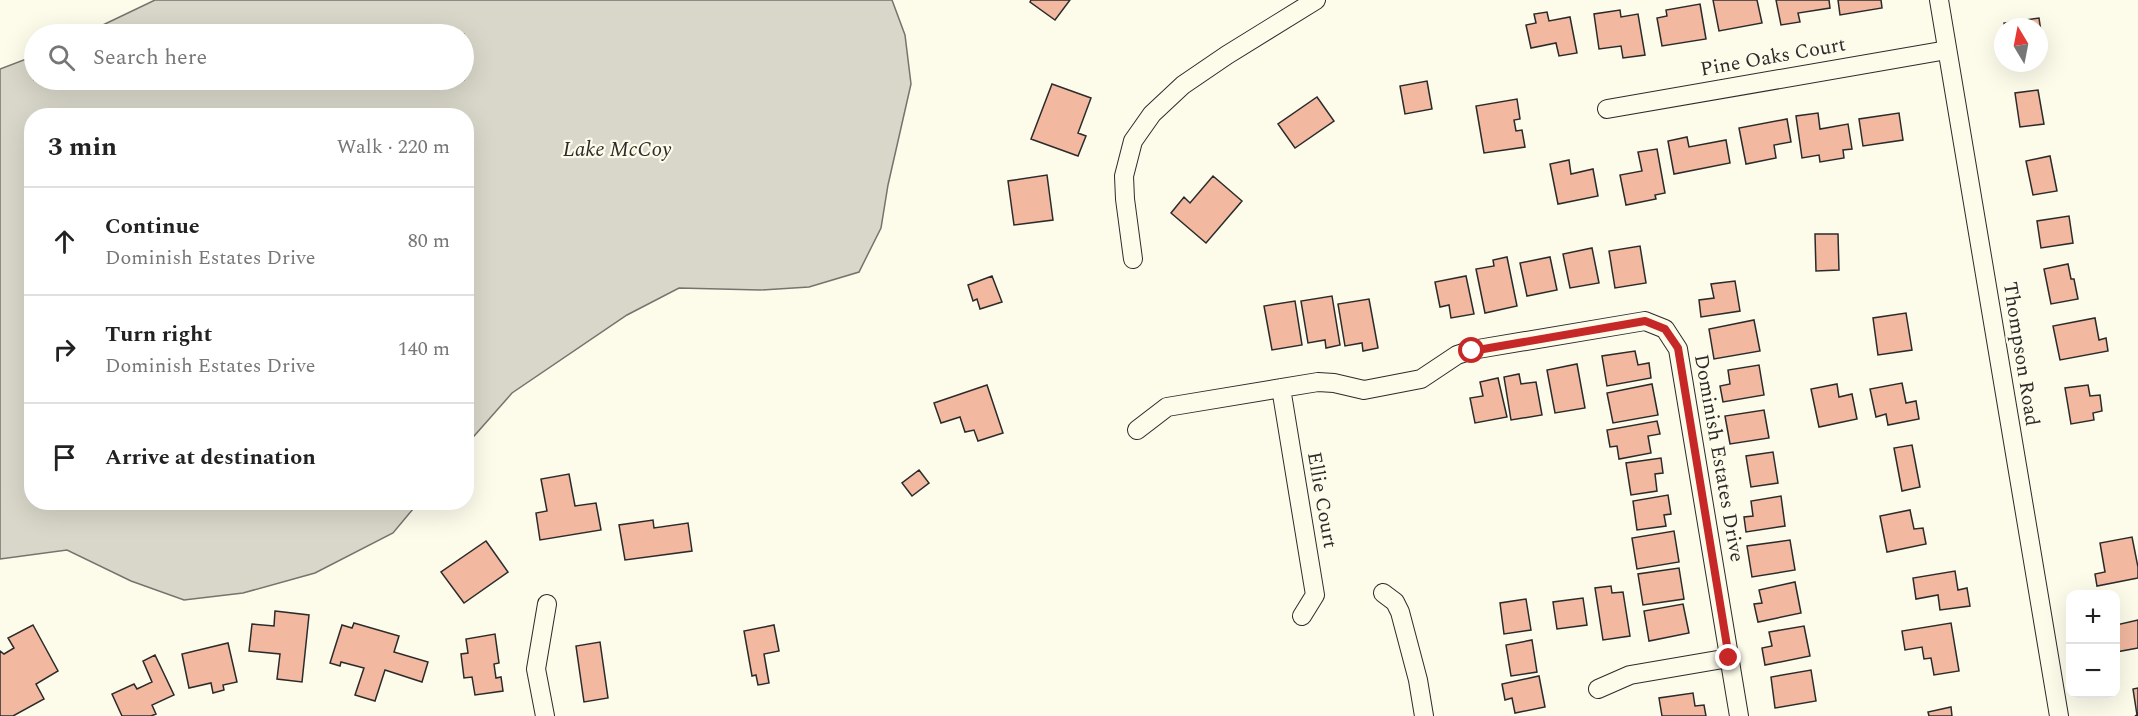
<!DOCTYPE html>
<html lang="en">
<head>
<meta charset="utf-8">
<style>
	:root { --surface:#fff; --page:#f6f6f6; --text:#222; --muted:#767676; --line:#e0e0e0 }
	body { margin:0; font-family:Spectral,serif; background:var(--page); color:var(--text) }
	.controls { position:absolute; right:18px; bottom:18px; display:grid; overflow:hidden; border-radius:12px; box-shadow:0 6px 24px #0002 }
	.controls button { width:54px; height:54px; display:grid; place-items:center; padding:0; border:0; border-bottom:2px solid var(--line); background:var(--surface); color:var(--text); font:30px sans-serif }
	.compass { position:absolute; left:1994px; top:18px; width:54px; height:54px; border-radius:50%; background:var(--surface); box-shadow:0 6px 24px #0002; rotate:350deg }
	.stop { position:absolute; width:18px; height:18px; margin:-14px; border:4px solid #c62828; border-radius:50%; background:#fff }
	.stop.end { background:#c62828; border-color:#fff; box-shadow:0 2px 6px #0008 }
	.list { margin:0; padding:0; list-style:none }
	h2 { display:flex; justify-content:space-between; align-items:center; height:78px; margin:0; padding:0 24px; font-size:26px }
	h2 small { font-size:20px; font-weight:400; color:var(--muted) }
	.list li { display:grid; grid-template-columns:39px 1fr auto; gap:18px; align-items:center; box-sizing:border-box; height:108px; padding:0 24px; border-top:2px solid var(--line) }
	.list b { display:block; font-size:22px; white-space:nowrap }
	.list p { margin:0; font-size:20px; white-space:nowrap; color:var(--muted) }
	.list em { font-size:20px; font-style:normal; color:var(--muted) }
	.icon { flex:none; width:33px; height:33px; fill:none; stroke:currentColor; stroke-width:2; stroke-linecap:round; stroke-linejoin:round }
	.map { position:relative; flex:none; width:2138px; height:716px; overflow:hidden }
	.search { position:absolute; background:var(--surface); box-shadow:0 6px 24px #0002; left:24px; top:24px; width:450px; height:66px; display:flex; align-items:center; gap:15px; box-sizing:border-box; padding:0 21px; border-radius:33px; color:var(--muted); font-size:22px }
	.panel { position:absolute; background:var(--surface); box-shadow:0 6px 24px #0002; left:24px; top:108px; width:450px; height:402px; border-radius:24px }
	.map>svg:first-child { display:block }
</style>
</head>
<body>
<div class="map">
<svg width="2138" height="716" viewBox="0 0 2138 716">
	<rect width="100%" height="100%" fill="#fdfbea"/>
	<path fill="#d8d7c9" stroke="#74746e" stroke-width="1.5" d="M155,0h737l13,35 6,49 -23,101 -7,43 -22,44 -50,15 -49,3 -81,-2 -52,27 -115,78 -45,51 -1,-328h-434v386l386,1 -25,30 -78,40 -72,20 -59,7 -53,-19 -64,-31 -67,9v-490l34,-13v24h430v-46h-380z"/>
	<path fill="#f2b8a0" stroke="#2b2b2b" stroke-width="1.5" d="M1031,0h39l-15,20 -25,-18z
		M1713,0h44l5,23 -43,8z
		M1776,0h53l1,8 -32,5 2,9 -19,3z
		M1838,0h43l1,8 -42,7z
		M1700,4l6,35 -44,7 -5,-28 10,-2 -1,-6z
		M1620,10l1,7 17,-3 7,41 -22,3 -2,-12 -22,3 -5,-35z
		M1547,12l2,9 21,-4 7,36 -18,3 -3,-13 -25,5 -5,-23 10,-2 -2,-9z
		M2039,18l5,34h-5v-25h-34l-1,-4z
		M1427,81l5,28 -27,5 -5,-28z
		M1052,84l39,14 -13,35 8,3 -8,20 -47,-17z
		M2038,90l6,34 -24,3 -5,-34z
		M1317,97l17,24 -39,27 -17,-24z
		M1517,99l3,20 -6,1 2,11 6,-1 3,17 -41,6 -8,-47z
		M1818,113l2,16 28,-5 4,25 -9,1 1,8 -24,4 -1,-7 -17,3 -6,-42z
		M1899,113l4,27 -40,6 -4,-27z
		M1787,119l4,23 -17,3 2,13 -30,6 -7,-36z
		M1687,137l2,10 37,-7 4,23 -56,11 -6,-33z
		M1657,149l8,44 -10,2 1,4 -30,6 -6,-30 22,-4 -4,-19z
		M2050,156l7,35 -24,4 -7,-34z
		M1569,160l2,14 22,-5 5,27 -40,8 -8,-40z
		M1047,175l6,45 -39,5 -6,-44z
		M1213,176l29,25 -36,42 -35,-30 13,-16 6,6z
		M2069,216l4,27 -32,5 -4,-27z
		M1815,234h23l1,36 -23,1z
		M1640,246l6,37 -31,5 -6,-37z
		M1592,248l7,35 -29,5 -7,-34z
		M1507,257l10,49 -32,7 -9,-44 18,-3 -1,-6z
		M1550,257l7,33 -30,6 -7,-33z
		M2068,264l3,15h3l4,20 -27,5 -7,-35z
		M992,276l10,26 -22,7 -3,-10 -4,2 -5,-16z
		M1466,276l8,38 -23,4 -2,-13 -9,2 -5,-25z
		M1735,281l5,30 -39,6 -2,-17 15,-2 -3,-14z
		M1332,296l8,49 -14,3 -1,-8 -17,3 -7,-42z
		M1369,299l9,49 -15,3 -1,-8 -17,3 -7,-42z
		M1295,301l7,44 -30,5 -8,-44z
		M1906,313l6,37 -34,5 -5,-37z
		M2095,318l4,22 7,-2 2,13 -48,9 -7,-34z
		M1754,320l6,31 -46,8 -5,-30z
		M1635,351l3,14 11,-2 2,15 -44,8 -5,-30z
		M1577,364l8,44 -30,5 -8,-43z
		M1759,365l5,30 -41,7 -3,-16 10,-2 -2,-14z
		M1519,374l2,10 15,-2 6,33 -31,5 -7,-43z
		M1498,378l9,39 -32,6 -5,-25 13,-2 -3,-14z
		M1902,383l4,20 10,-2 3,18 -31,6 -2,-11 -10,3 -6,-28z
		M1652,384l6,31 -45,8 -6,-30z
		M1837,384l2,13 13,-3 5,25 -38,8 -8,-38z
		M987,385l16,48 -25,8 -4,-11 -9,2 -5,-15 -19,6 -7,-20z
		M2088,385l2,11 10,-1 2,16 -9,2 1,7 -23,4 -6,-36z
		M1764,410l5,28 -39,6 -5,-28z
		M1657,421l3,13 -12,2 3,17 -32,6 -2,-13 -7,1 -3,-17z
		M1912,445l8,42 -18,4 -8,-43z
		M1773,452l5,31 -27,4 -5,-31z
		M1661,458l2,15 -8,1 2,17 -26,4 -5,-32z
		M919,470l10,13 -17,13 -10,-13z
		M569,474l6,32 21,-3 5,27 -61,10 -4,-27 11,-2 -6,-32z
		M1668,495l3,19 -7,1 2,11 -29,4 -4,-29z
		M1781,496l4,30 -39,6 -2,-15 9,-1 -2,-15z
		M1910,510l4,19 9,-1 3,16 -39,8 -7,-36z
		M653,520l1,8 34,-5 4,28 -67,9 -6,-35z
		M1674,531l5,31 -42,7 -5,-31z
		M2132,537l6,30v11l-41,8 -2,-12 10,-2 -5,-29z
		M1790,540l5,30 -43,7 -5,-31z
		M486,541l22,31 -44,31 -23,-31z
		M1679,568l5,31 -41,6 -5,-31z
		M1955,571l3,19 9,-2 3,18 -30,4 -2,-15 -22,4 -3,-21z
		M1795,582l6,31 -43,9 -4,-18 8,-1 -3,-13z
		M1611,586l1,7 11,-1 7,44 -27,4 -8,-52z
		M1583,598l4,27 -30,4 -4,-27z
		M1526,599l5,31 -27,4 -4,-31z
		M1683,604l6,29 -40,8 -5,-30z
		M275,611l34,4 -7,67 -25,-3 3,-25 -31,-3 3,-27 22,2z
		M2138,620v28l-22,4v-27z
		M354,623l45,13 -5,16 34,10 -6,20 -37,-12 -10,31 -20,-6 9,-27 -23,-6 -1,4 -10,-3 12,-38 10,3z
		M1951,623l8,48 -25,4 -3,-17 -7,1 -2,-12 -17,3 -3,-19z
		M33,625l25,46 -22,13 8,15 -31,17h-13v-65l4,3 10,-6 -6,-10z
		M774,625l5,26 -15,3 5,29 -11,2 -2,-10 -4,1 -8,-45z
		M1804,626l6,30 -45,9 -3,-17 10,-2 -3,-14z
		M495,634l4,29 -5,1 2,14 5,-1 2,14 -28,4 -3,-18 -8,1 -3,-24 7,-1 -2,-14z
		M1532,640l5,32 -26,4 -5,-31z
		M600,642l8,56 -24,4 -8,-56z
		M228,643l9,39 -14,3 1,5 -11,3 -2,-10 -22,5 -7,-34z
		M155,655l19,40 -22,10 4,9 -5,2h-29l-10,-22 22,-10 3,5 15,-7 -9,-21z
		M1811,670l5,31 -41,7 -4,-31z
		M1539,676l6,31 -30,6 -3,-15 -7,2 -3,-16z
		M2138,688v28h-3l2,-1 -4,-26z
		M1693,693l2,13 9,-1 2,11h-44l-3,-18z
		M1951,707l1,9h-23l-1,-4z"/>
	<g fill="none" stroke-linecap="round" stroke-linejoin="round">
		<defs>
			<path id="minor" d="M1939,0l120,716
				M1607,109l340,-59
				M1133,259l-8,-60 -1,-23 9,-35 19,-27 31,-29 44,-30 89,-55
				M1281,388l34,207 -13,21
				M1137,430l30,-23 151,-25 16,1 30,7 57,-11 36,-24 15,-5 173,-29 20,8 13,20 61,367
				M1383,593l12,9 5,10 18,68 6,36
				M1598,689l32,-14 99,-17
				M545,716l-9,-47 11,-65"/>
		</defs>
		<use href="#minor" stroke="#2b2b2b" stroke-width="20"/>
		<use href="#minor" stroke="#fdfbea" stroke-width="18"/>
	</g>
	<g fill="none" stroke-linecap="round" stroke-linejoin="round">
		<path stroke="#c62828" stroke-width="8" d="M1472,351l173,-30 20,8 13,19 51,310"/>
	</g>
	<g text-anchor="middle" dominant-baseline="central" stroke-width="4.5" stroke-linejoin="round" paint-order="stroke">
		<g font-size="20" fill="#2b2b2b" stroke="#fdfbea">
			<text transform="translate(1773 57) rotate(-10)">Pine Oaks Court</text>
			<text transform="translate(2021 354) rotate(81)">Thompson Road</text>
			<text transform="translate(1719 458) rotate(80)">Dominish Estates Drive</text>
			<text transform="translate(1322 500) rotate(80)">Ellie Court</text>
		</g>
		<g font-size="21" font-style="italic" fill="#2b2b2b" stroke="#fdfbea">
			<text x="617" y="150">Lake McCoy</text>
		</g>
	</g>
</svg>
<div class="controls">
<button>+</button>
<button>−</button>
</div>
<svg class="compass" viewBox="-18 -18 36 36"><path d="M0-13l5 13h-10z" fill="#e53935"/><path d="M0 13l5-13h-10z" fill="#767676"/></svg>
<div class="stop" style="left:1472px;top:351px"></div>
<div class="stop end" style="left:1729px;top:658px"></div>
<div class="search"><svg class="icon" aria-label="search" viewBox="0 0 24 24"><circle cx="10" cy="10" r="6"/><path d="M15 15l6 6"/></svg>Search here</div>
<section class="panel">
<h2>3 min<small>Walk · 220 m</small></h2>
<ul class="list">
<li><svg class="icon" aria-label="ahead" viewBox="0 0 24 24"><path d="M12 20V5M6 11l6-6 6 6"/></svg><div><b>Continue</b><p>Dominish Estates Drive</p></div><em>80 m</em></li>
<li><svg class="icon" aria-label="right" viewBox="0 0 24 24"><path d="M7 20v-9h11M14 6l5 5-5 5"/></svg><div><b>Turn right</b><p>Dominish Estates Drive</p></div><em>140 m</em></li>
<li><svg class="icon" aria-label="arrive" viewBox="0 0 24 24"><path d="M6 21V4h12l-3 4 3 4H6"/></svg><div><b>Arrive at destination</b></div></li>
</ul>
</section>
</div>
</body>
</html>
